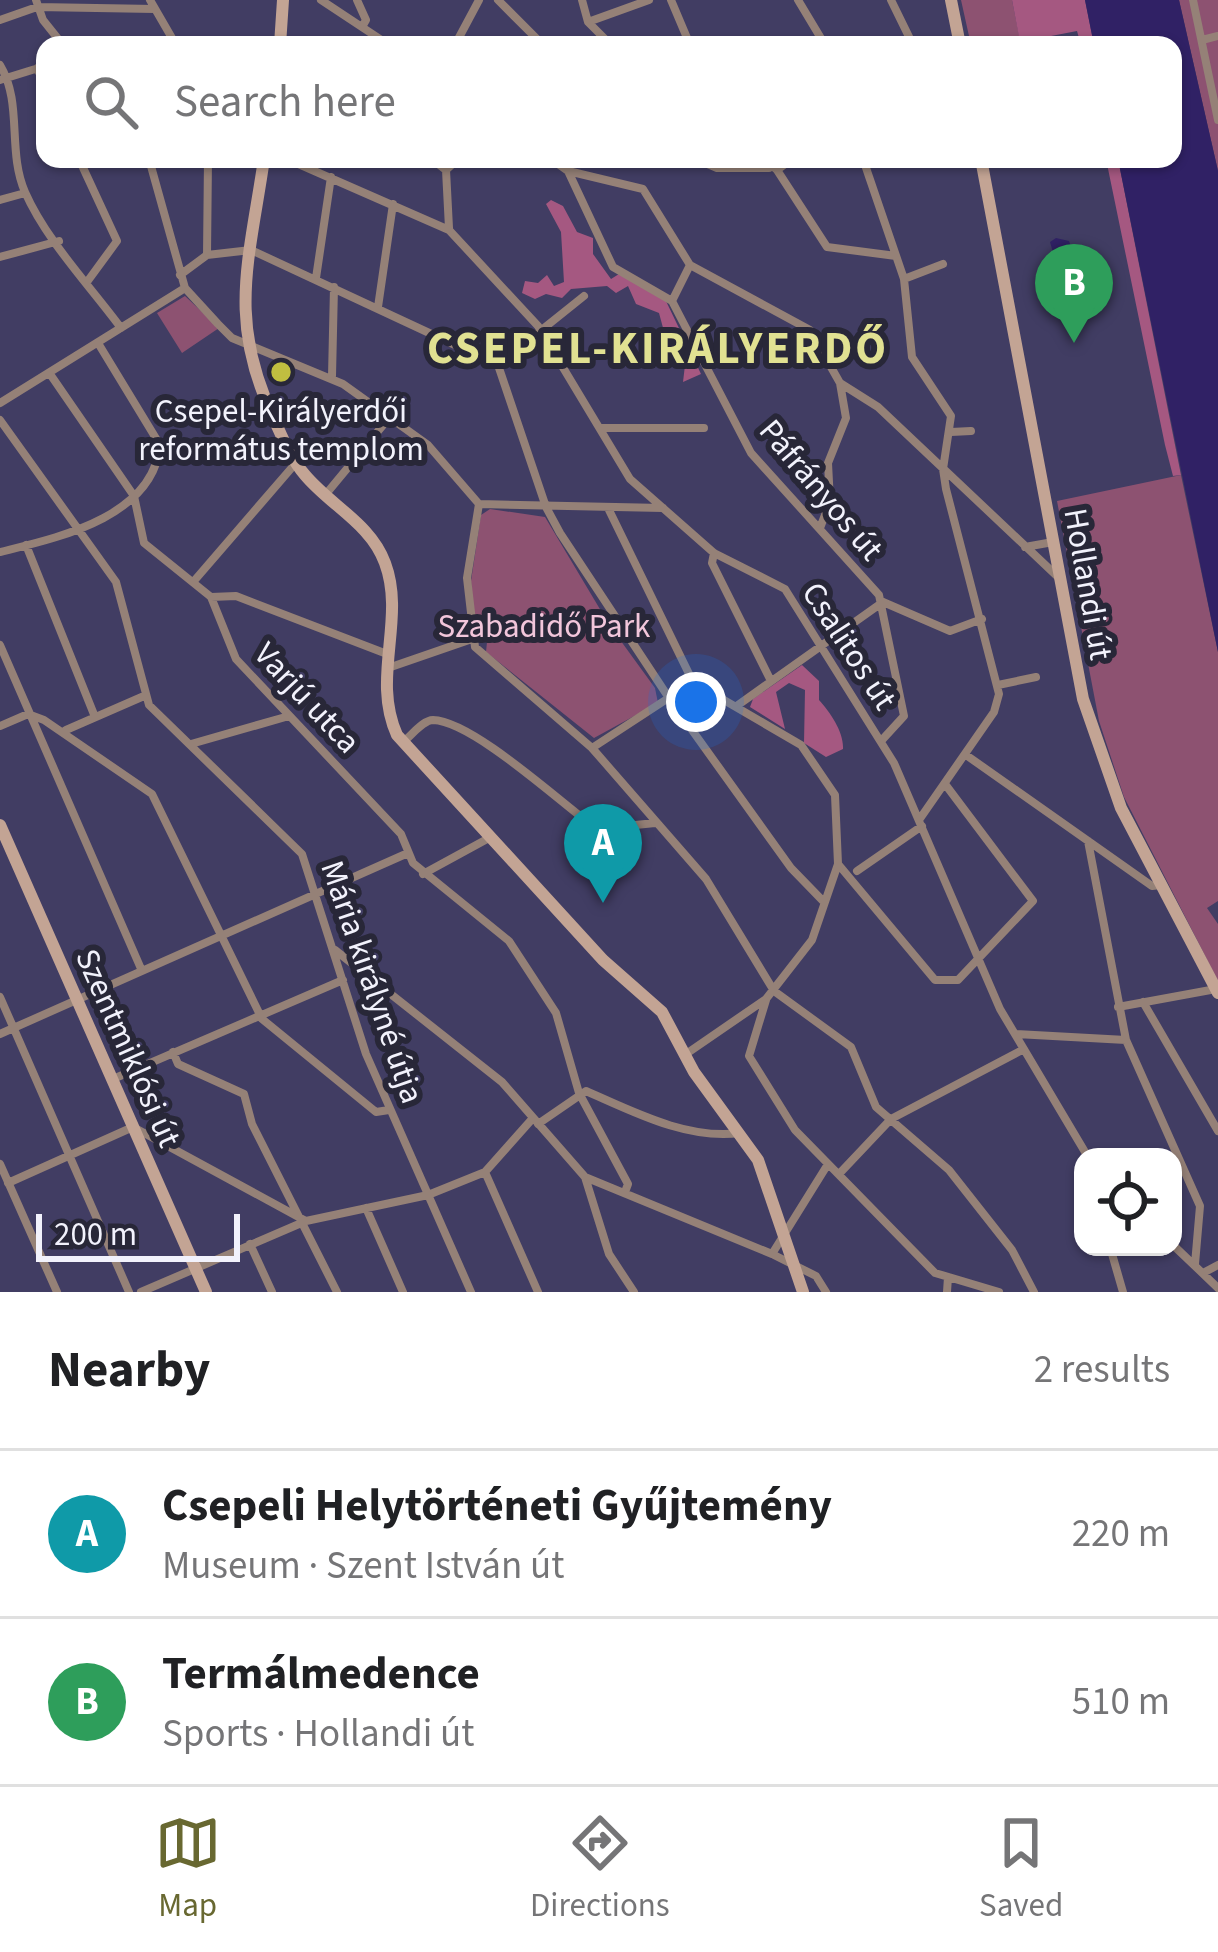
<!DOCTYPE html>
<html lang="en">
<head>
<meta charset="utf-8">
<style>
	:root { --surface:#fff; --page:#f6f6f6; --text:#202124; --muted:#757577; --line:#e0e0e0; --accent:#686831 }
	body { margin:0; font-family:"Source Sans 3",sans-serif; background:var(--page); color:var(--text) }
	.controls { position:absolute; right:36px; bottom:36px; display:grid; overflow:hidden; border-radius:24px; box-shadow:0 3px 9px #0004 }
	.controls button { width:108px; height:108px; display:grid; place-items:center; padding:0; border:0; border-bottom:3px solid var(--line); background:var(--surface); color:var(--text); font:60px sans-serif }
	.scale { position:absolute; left:36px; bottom:30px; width:204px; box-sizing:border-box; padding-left:12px; border:6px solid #f2f2fc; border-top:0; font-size:33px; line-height:42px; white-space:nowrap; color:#f2f2fc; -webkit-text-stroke:9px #282738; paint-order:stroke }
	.you { position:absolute; left:696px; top:702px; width:42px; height:42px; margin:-30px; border:9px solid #fff; border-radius:50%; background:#1a73e8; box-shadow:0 0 0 18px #1a73e833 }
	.badge { display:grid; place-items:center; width:78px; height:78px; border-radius:50%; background:var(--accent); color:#fff; font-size:39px; font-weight:700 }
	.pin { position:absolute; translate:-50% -99px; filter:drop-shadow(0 3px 6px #0008) }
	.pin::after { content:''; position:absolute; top:63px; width:42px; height:36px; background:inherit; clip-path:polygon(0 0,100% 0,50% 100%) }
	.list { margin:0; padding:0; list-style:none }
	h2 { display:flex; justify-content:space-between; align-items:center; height:156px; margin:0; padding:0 48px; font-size:51px }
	h2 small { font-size:39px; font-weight:400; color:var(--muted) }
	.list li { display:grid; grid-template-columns:78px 1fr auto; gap:36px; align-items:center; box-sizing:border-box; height:168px; padding:0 48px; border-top:3px solid var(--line) }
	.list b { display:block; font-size:45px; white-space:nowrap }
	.list p { margin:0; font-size:39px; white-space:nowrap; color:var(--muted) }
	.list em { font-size:39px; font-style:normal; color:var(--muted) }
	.icon { flex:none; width:66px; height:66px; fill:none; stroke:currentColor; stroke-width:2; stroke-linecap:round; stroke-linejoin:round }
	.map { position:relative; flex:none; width:1218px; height:1292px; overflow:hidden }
	.search { position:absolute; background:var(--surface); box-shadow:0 3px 9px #0004; left:36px; right:36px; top:36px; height:132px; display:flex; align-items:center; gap:30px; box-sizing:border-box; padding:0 42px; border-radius:24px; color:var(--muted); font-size:45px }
	.sheet { height:492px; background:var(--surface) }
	nav { display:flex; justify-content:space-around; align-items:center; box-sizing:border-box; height:168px; border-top:3px solid var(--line); background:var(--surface); font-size:33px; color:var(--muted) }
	nav a { display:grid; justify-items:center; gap:6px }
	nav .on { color:var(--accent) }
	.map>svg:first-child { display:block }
</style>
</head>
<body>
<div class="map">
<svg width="1218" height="1292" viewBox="0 0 1218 1292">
	<rect width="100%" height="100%" fill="#413d63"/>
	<path fill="#8d5271" d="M961,0h51l8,40 -49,5z
		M1179,0h39v171z
		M185,296l34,32 -37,25 -25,-40z
		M1181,475l37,177v249l-11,7 11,16v57l-94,-184 -25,-76 -42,-220z
		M490,509l55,8 65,109 45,62 3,15 -64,35 -108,-86 1,-10 -12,-4 -4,-57 10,-66z"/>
	<path fill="#a55881" d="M1012,0h73l9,45h-13l-4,-14 -57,11z
		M1106,159h12l63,316 -8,1 -8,-31z
		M551,200l12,6 14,26 16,6v16l18,25 8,-5 46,25 36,75 -18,8 2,-17 -16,-15 -10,-37 -23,-9 -8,-18 -12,7 -9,-7 -36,3 -9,9 -16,-4 -11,5 -13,-6 3,-12 13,2 9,-8 7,11 10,-4 -3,-50 -15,-28z
		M802,665l17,16v19c11,12 25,32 24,49l-17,8 -22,-14 1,-53 -16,-7 -13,9 9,37 -35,-22 3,-8z"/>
	<path fill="#302165" d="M1085,0h94l39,171v481l-100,-493h55v-114h-79z
		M1056,238l13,3 9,27 -4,7 7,8 4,25 -10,12 -8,-1 -5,-23 -10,-14 4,-19 -6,-21z"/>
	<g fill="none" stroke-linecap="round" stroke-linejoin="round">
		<path stroke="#958177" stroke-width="8" d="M36,0l7,20 20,25
			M150,0l26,45
			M321,0l68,45
			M357,0l9,20 -4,7
			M498,0l45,45
			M582,0l6,22 23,23
			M671,0l19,45
			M798,0l27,45
			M891,0l22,45
			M1193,0l25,120
			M0,20l37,-13 118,2
			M588,22l61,-22
			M1202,40l16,-4
			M455,45l24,-45
			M0,65c23,38 7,86 25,127 21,48 65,94 96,136
			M37,68l8,17
			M0,80l45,-14
			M79,159l38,82 -30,41
			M149,159l36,129 33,36 14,14 111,46 85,61 51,59 -12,74 8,69 117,101 114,131 68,112 77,56 25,60 73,63 63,80 22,42
			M287,159l162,71 89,96 92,153 84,74 71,36 109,174 106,246 88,148
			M432,159l14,11
			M551,159l17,12 75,18 47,76 120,65 30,53 6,35 -18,45 2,39 -10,26
			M696,159l21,9h52
			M764,159l13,11 50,77 69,9
			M863,159l41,120 8,78 39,59 -8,53 3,20 53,205 -5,18 -75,108
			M446,170l3,58
			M446,170l12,-11
			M777,170l15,-11
			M568,171l45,96 59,34 79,152 128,142 25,121 -22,24
			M0,200l25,-7
			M207,255l1,-96
			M0,257l59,-16
			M180,275l27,-20 44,-5 247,115 48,142 14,26 109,165 122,170 32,33
			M316,278l15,-101
			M904,279l39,-15
			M672,301l18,-36
			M378,307l15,-103
			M498,365l86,-69
			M50,374l84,122 10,47 67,54 25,62 165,175 12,29 96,78 47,72 23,80 49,91 -3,8
			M332,376l2,-89
			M840,383l38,24 180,170
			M0,403l185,-115
			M0,420l116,162 33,123 153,149 64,200 105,238
			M601,428h103
			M951,432l20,-1
			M326,494l63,-76
			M479,504l184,4
			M609,510l84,172 108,63 34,50 3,69 -26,76 -46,59 -80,55
			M26,545l69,172
			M1025,547l28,-5
			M0,552c56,-14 153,-34 160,-107l-62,-102
			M714,553l-2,10 59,118
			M194,581l101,-117
			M211,597l25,-1 151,58
			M883,602l67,29 32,-12
			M0,645l142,326
			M388,668l84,-29
			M998,685l38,-8
			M738,705l145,-103
			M0,726l28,-12 16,6 108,74 110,225 114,93 13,-2
			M66,730l78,-34
			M403,742c8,-6 20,-22 30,-22 40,1 129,84 164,109l58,-6
			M191,744l98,-28
			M592,748l101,-66
			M966,755l186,131 9,-1
			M1088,841l38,199 74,166 -5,58
			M838,864l97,116h23l75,-79 -88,-117
			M857,871l65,-45
			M423,874l66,-36
			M335,950l167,132 83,95 24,77 25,38
			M0,997l129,295
			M766,1000l-17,56 46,74 140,143 64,19
			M1143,1002l75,129
			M1118,1007l98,-18
			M0,1034l408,-181
			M1016,1034l110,6
			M173,1052l5,12 66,30 8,30 85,168
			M113,1079l230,-99
			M538,1124l48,-33c48,21 101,49 154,42
			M0,1164l57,128
			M485,1172l53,120
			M839,1174l52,-55 133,-70
			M585,1177l187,77 44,22 10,16
			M8,1183l125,-56 171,93
			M366,1208l37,84
			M250,1244l22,48
			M1173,1245l45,43
			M1110,1247l13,45
			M772,1254l56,-90
			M1203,1273l15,-8
			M141,1292l165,-71 122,-26 57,-23 48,-54
			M947,1292l1,-15"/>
		<path stroke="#c3a494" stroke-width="12" d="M951,0l9,45
			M280,45l3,-45
			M264,159c-15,103 -37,161 10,260 9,20 17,40 31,56 26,31 66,49 80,88 21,56 -14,115 12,172l206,225 59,52 32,60 64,88 45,132
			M981,159l102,540 38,109 97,185
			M0,825l206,467"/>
	</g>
	<circle fill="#c0be40" stroke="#282738" stroke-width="4.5" cx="281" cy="372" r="12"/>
	<g text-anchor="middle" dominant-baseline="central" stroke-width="12" stroke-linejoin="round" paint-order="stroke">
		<g font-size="33" fill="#f2f2fc" stroke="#282738">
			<text x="281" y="411">Csepel-Királyerdői<tspan x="281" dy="38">református templom</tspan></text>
		</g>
		<g font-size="33" fill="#f2f2fc" stroke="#282738">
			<text transform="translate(821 490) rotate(50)">Páfrányos út</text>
			<text transform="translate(1088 584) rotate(80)">Hollandi út</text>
			<text transform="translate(849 646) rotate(57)">Csalitos út</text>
			<text transform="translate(307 698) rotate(47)">Varjú utca</text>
			<text transform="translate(372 982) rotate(71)">Mária királyné útja</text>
			<text transform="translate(128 1048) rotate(66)">Szentmiklósi út</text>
		</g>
		<g font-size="33" fill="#f2c6db" stroke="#282738">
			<text x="544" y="626">Szabadidő Park</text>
		</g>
		<g font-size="45" font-weight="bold" letter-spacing="3" fill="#e1e192" stroke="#282738">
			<text x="658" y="349">CSEPEL-KIRÁLYERDŐ</text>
		</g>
	</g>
</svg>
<div class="controls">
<button><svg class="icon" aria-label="locate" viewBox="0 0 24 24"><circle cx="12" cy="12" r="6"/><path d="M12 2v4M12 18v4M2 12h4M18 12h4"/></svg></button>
</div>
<div class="scale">200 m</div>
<div class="you"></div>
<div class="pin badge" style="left:603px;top:903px;background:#0f9aa8">A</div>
<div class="pin badge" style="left:1074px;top:343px;background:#2e9e5b">B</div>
<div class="search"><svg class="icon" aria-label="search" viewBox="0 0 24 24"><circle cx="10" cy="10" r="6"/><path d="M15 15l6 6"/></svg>Search here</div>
</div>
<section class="sheet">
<h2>Nearby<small>2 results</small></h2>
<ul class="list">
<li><span class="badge" style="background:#0f9aa8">A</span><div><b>Csepeli Helytörténeti Gyűjtemény</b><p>Museum · Szent István út</p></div><em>220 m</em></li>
<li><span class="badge" style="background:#2e9e5b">B</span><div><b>Termálmedence</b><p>Sports · Hollandi út</p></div><em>510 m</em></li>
</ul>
</section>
<nav>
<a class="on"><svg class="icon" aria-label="map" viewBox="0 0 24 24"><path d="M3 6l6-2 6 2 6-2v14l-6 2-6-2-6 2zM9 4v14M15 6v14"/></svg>Map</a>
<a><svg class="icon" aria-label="directions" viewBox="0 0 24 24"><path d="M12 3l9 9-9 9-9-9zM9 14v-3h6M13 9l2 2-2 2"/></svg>Directions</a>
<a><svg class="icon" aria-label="saved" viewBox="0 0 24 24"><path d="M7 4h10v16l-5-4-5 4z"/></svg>Saved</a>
</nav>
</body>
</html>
